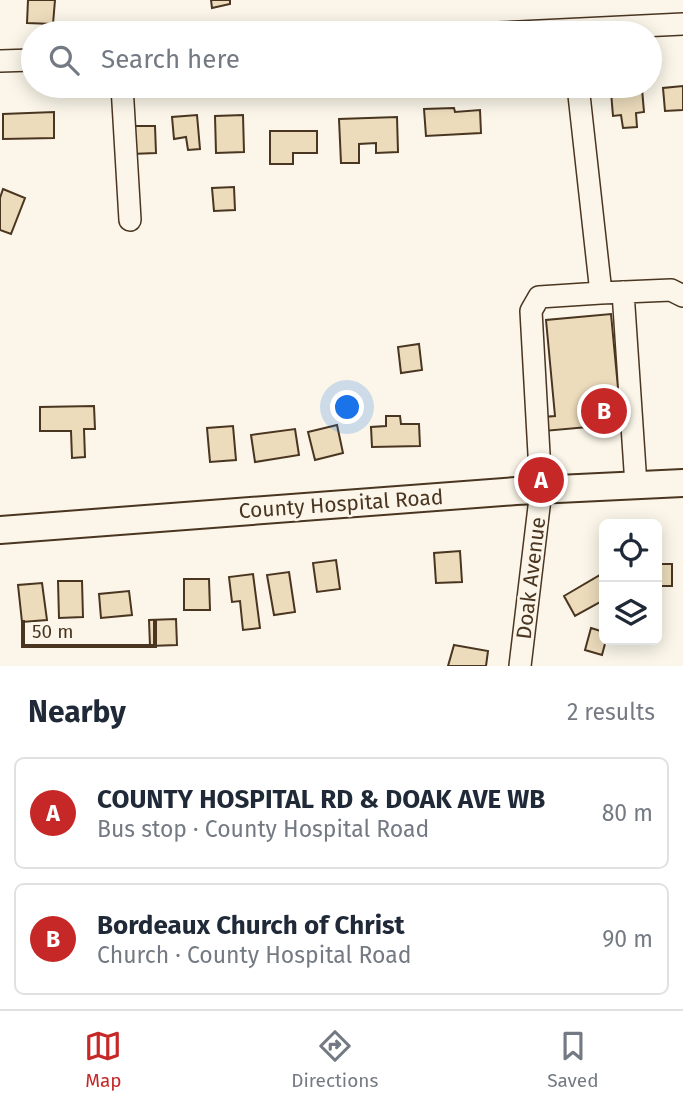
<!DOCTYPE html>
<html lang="en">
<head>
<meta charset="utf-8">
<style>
	:root { --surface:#fff; --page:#f2f2f3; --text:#1f2937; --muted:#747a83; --line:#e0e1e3; --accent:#c62828 }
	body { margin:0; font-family:"Fira Sans",sans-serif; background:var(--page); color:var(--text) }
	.controls { position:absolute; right:21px; bottom:21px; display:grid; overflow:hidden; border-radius:10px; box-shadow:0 4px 18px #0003 }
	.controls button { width:63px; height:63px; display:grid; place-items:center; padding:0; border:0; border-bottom:2px solid var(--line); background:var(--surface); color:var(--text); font:35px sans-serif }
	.scale { position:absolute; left:21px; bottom:18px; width:136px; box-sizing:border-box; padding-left:7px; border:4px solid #4a3520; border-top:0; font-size:19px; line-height:24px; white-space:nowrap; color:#4a3520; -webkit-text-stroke:5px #fbf6e9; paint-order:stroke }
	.you { position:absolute; left:348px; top:408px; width:24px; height:24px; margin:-18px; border:5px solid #fff; border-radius:50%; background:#1a73e8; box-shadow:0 0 0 10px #1a73e833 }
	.badge { display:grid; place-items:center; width:46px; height:46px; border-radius:50%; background:var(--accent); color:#fff; font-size:23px; font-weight:700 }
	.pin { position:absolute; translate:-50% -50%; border:4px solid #fff; box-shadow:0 2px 7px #0006 }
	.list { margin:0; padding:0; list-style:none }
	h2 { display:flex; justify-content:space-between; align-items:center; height:91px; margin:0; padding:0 28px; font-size:30px }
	h2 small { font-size:23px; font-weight:400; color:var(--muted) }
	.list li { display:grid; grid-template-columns:46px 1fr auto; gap:21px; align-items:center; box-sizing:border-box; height:112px; margin:0 14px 14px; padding:0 14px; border:2px solid var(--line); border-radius:10px }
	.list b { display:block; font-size:26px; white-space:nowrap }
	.list p { margin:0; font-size:23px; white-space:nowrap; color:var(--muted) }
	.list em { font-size:23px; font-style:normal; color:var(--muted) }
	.icon { flex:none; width:38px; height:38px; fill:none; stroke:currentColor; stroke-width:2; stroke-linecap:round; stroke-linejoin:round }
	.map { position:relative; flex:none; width:683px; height:666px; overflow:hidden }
	.search { position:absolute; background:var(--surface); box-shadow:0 4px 18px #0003; left:21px; right:21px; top:21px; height:77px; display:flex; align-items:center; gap:18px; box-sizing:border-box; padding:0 24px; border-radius:38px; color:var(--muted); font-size:26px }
	.sheet { height:343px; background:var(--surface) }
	nav { display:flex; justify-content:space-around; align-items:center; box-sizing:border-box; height:98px; border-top:2px solid var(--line); background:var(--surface); font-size:19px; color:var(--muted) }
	nav a { display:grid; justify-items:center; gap:4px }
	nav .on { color:var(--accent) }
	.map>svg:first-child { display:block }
</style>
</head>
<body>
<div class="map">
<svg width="683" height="666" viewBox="0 0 683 666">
	<rect width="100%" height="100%" fill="#fbf6e9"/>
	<path fill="#ecdcbc" stroke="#4a3520" stroke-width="2" d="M28,0h27l-2,24 -26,-1z
		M211,0h19v4l-18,4z
		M683,86v24l-18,1 -2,-23z
		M642,89l2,23 -8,1 1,14 -14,1 -2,-13 -8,1 -2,-24z
		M454,108l1,4 25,-2 1,23 -55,3 -2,-27z
		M54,112v26l-51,1v-25z
		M197,115l3,34 -12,1 -2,-13 -12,2 -2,-22z
		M243,115l1,37 -28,1 -1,-37z
		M397,117l1,35 -22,1v-10l-17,1v19h-18l-2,-44z
		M130,126h25l1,27 -25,1z
		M270,131h47v22h-24v11h-23z
		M234,187l1,23 -21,1 -2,-23z
		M3,189l22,9 -14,36 -11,-4v-32z
		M611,314l9,95 11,-1 1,15 -88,8 -1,-14 12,-1 -9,-96z
		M419,344l3,26 -21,3 -3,-26z
		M94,406l1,23h-11l1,28 -13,1 -1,-27h-31v-24z
		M386,416h14l1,8h18l1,22 -48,1 -1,-20 15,-1z
		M337,425l6,28 -28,7 -7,-28z
		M233,426l3,34 -26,2 -3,-34z
		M295,429l4,26 -44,7 -4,-27z
		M460,551l2,31 -26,1 -2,-30z
		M336,560l4,29 -23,3 -4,-29z
		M657,564h15v22h-15z
		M289,572l6,40 -21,3 -7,-40z
		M253,574l7,54 -17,2 -3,-29 -8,1 -3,-25z
		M600,575l4,8v17l-29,16 -11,-20z
		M184,579h25l1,31h-26z
		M58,581h24l1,36 -24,1z
		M42,583l5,37 -25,2 -4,-37z
		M129,591l3,24 -31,3 -2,-24z
		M176,619l1,26 -27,1 -1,-26z
		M591,628l13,4 2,8 -4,15 -17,-5z
		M454,645l34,6 -2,15h-38z"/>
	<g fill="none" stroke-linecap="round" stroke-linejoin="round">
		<defs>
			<path id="minor" d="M498,33l185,-9
				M0,61l33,-1
				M122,86l8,134
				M578,86l23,207 70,-3 12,6
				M623,292l13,193
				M520,666l21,-176 -10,-179 8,-14 62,-4"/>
			<path id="major" d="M0,530l516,-39 167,-8"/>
		</defs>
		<use href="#minor" stroke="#4a3520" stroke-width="24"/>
		<use href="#major" stroke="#4a3520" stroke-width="30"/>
		<use href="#minor" stroke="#fbf6e9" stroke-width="21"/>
		<use href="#major" stroke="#fbf6e9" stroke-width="26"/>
	</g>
	<g text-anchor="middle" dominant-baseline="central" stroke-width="5" stroke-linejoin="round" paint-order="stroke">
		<g font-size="21" fill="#4a3520" stroke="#fbf6e9">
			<text transform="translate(341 504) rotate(-4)">County Hospital Road</text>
			<text transform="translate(531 578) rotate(-83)">Doak Avenue</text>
		</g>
	</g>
</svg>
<div class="controls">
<button><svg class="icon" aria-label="locate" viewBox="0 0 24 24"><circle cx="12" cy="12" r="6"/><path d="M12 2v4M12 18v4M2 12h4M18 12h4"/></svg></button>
<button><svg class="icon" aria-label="layers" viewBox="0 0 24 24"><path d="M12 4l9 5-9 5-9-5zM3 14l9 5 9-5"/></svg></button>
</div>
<div class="scale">50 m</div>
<div class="you"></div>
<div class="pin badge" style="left:541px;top:480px">A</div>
<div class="pin badge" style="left:604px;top:411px">B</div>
<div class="search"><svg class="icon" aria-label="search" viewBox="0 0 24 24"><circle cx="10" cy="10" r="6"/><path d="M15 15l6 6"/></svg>Search here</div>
</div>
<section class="sheet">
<h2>Nearby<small>2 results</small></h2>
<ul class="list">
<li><span class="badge">A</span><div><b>COUNTY HOSPITAL RD &amp; DOAK AVE WB</b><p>Bus stop · County Hospital Road</p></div><em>80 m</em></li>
<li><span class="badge">B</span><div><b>Bordeaux Church of Christ</b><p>Church · County Hospital Road</p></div><em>90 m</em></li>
</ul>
</section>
<nav>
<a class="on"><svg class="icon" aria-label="map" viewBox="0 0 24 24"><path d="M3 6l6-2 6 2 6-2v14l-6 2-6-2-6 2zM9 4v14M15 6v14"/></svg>Map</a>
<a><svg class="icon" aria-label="directions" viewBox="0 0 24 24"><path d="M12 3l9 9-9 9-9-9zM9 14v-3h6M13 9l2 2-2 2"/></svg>Directions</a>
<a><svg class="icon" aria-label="saved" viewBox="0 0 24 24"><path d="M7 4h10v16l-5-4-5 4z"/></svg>Saved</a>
</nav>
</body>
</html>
